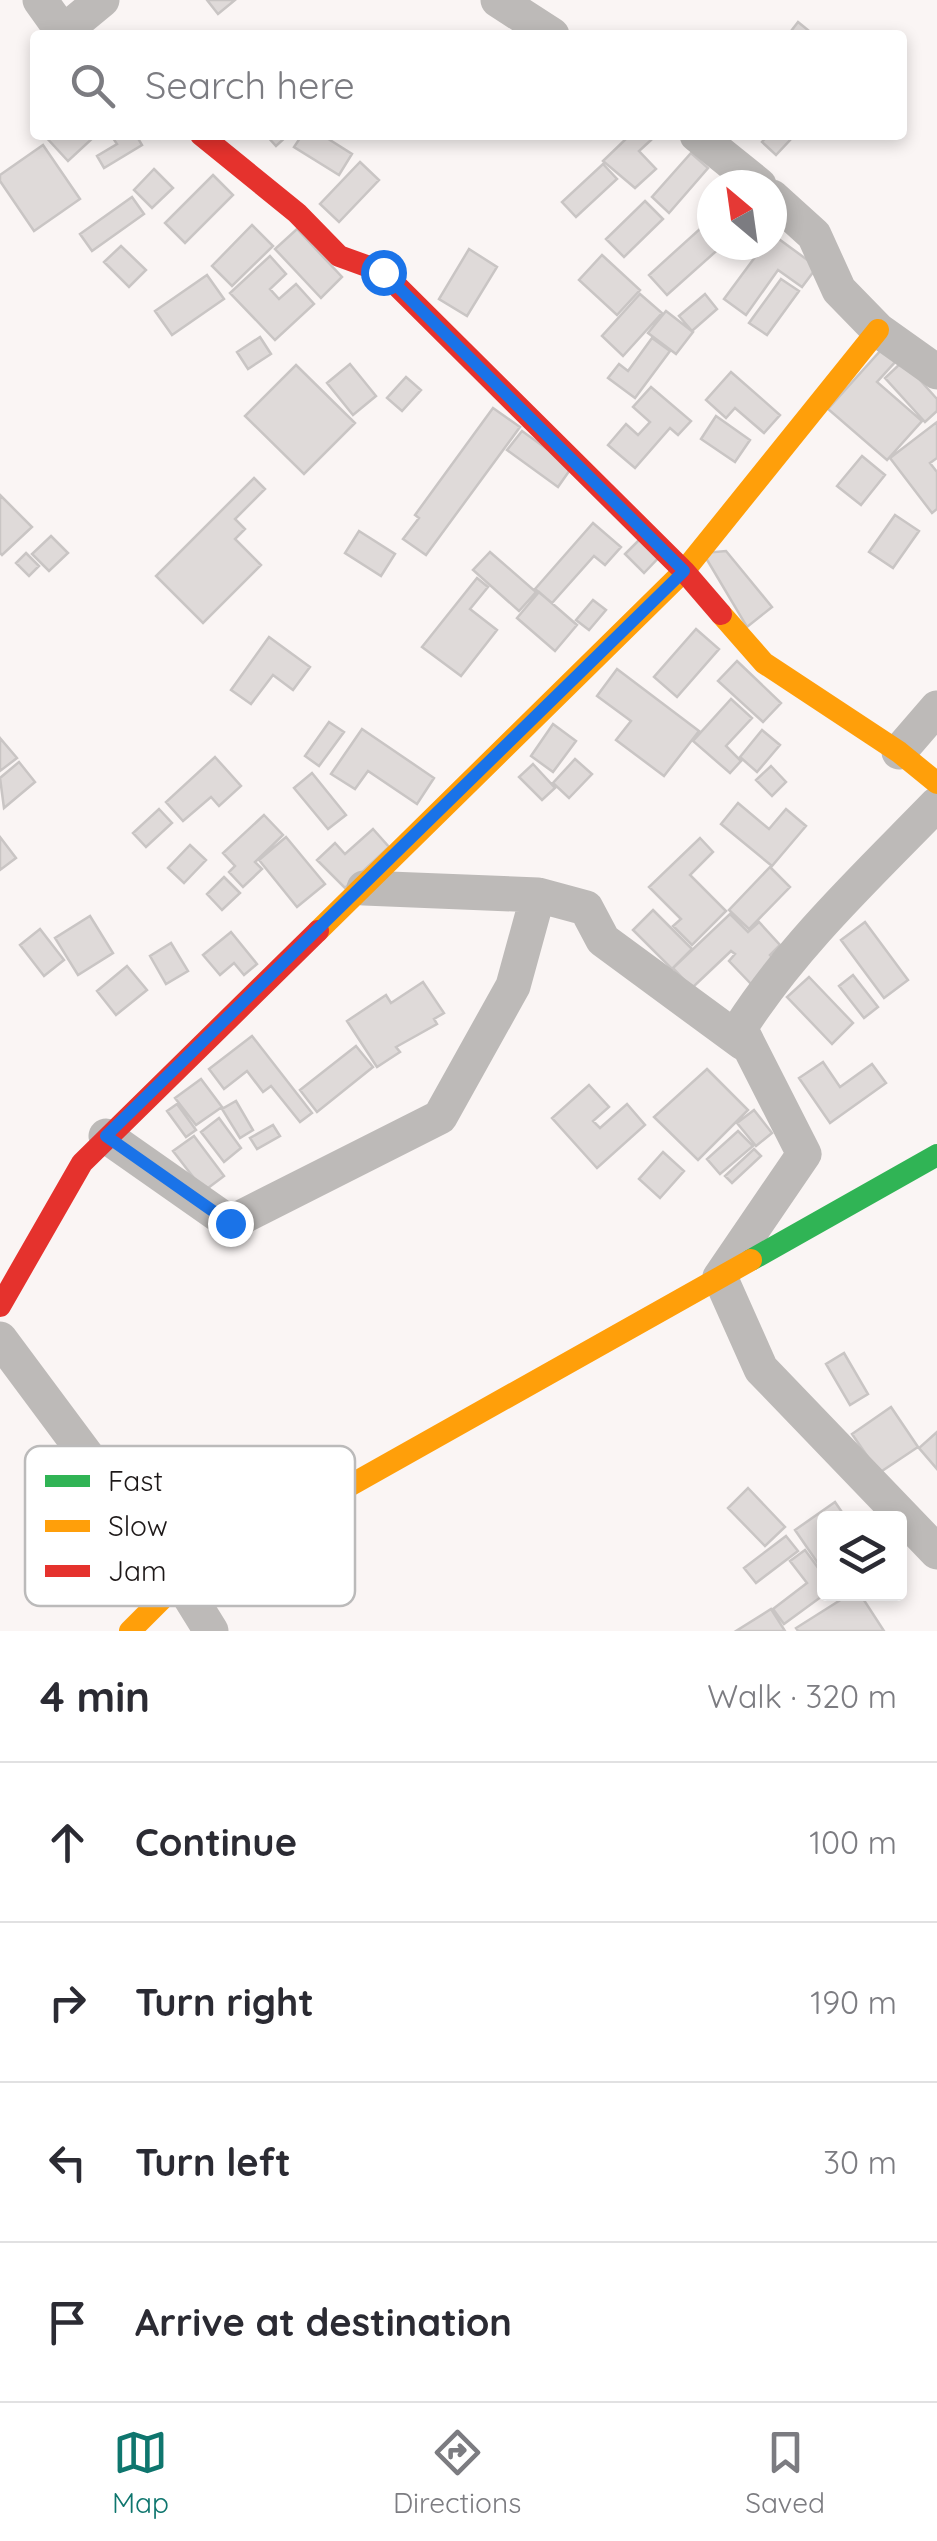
<!DOCTYPE html>
<html lang="en">
<head>
<meta charset="utf-8">
<style>
	:root { --surface:#fff; --page:#f7f7f7; --text:#2b2b33; --muted:#7c7c81; --line:#e1e1e2; --accent:#0f766e }
	body { margin:0; font-family:Quicksand,sans-serif; background:var(--page); color:var(--text) }
	.controls { position:absolute; right:30px; bottom:30px; display:grid; overflow:hidden; border-radius:10px; box-shadow:0 5px 15px #0003 }
	.controls button { width:90px; height:90px; display:grid; place-items:center; padding:0; border:0; border-bottom:2px solid var(--line); background:var(--surface); color:var(--text); font:50px sans-serif }
	.compass { position:absolute; left:697px; top:170px; width:90px; height:90px; border-radius:50%; background:var(--surface); box-shadow:0 5px 15px #0003; rotate:331deg }
	.stop { position:absolute; width:30px; height:30px; margin:-22px; border:8px solid #1a73e8; border-radius:50%; background:#fff }
	.stop.end { background:#1a73e8; border-color:#fff; box-shadow:0 2px 10px #0008 }
	.list { margin:0; padding:0; list-style:none }
	h2 { display:flex; justify-content:space-between; align-items:center; height:130px; margin:0; padding:0 40px; font-size:42px }
	h2 small { font-size:32px; font-weight:400; color:var(--muted) }
	.list li { display:grid; grid-template-columns:65px 1fr auto; gap:30px; align-items:center; box-sizing:border-box; height:160px; padding:0 40px; border-top:2px solid var(--line) }
	.list b { display:block; font-size:38px; white-space:nowrap }
	.list em { font-size:32px; font-style:normal; color:var(--muted) }
	.icon { flex:none; width:55px; height:55px; fill:none; stroke:currentColor; stroke-width:2; stroke-linecap:round; stroke-linejoin:round }
	.map { position:relative; flex:none; width:937px; height:1631px; overflow:hidden }
	.search { position:absolute; background:var(--surface); box-shadow:0 5px 15px #0003; left:30px; right:30px; top:30px; height:110px; display:flex; align-items:center; gap:25px; box-sizing:border-box; padding:0 35px; border-radius:10px; color:var(--muted); font-size:38px }
	.sheet { height:770px; background:var(--surface) }
	nav { display:flex; justify-content:space-around; align-items:center; box-sizing:border-box; height:140px; border-top:2px solid var(--line); background:var(--surface); font-size:28px; color:var(--muted) }
	nav a { display:grid; justify-items:center; gap:5px }
	nav .on { color:var(--accent) }
	.map>svg:first-child { display:block }
</style>
</head>
<body>
<div class="map">
<svg width="937" height="1631" viewBox="0 0 937 1631">
	<rect width="100%" height="100%" fill="#faf5f4"/>
	<path fill="#dfdad9" stroke="#c9c5c4" stroke-width="2.5" d="M207,0h28l-17,14z
		M798,22l16,13h-26z
		M44,135h51v1l-27,25z
		M111,135h25l6,10 -38,23 -7,-12 20,-12z
		M266,135h22l-12,11z
		M302,135h20l30,19 -13,21 -45,-28z
		M630,135h17l4,5 -12,11 17,18 -21,19 -32,-27z
		M768,135h16l6,5 -14,15 -14,-13z
		M43,145l37,54 -46,32 -34,-50v-6z
		M691,153l17,15 -39,45 -17,-16z
		M360,162l19,18 -40,42 -19,-18z
		M603,164l14,15 -41,38 -14,-15z
		M154,169l19,19 -21,20 -18,-18z
		M213,175l20,20 -48,48 -20,-20z
		M132,197l12,17 -52,37 -12,-17z
		M645,201l18,18 -39,38 -18,-18z
		M712,218v27h11l-56,50 -18,-20z
		M252,225l21,21 -41,40 -20,-20z
		M297,229l45,48 -21,21 -46,-49z
		M772,234l45,33 -15,20 -24,-17 -32,45 -22,-16 40,-54h8z
		M121,246l25,24 -17,17 -25,-25z
		M469,249l28,18 -30,49 -28,-17z
		M602,255l38,35 -23,25 -38,-35z
		M270,256l16,18 -16,15 9,10 17,-15 18,20 -39,36 -45,-47z
		M207,275l17,24 -52,36 -17,-24z
		M781,279l18,12 -32,44 -18,-12z
		M640,294l22,19 -39,43 -21,-20z
		M705,294l12,15 -25,22 -13,-15z
		M666,311l27,21 -17,22 -28,-21z
		M260,337l11,17 -23,15 -11,-17z
		M652,338l18,13 -35,47 -27,-20 11,-14 9,7z
		M882,349l14,12 -19,21 45,39 -35,39 -59,-51z
		M903,361l34,38v12l-12,11 -40,-44z
		M350,364l26,32 -23,19 -26,-32z
		M296,365l59,58 -51,51 -59,-58z
		M731,372l49,43 -16,18 -29,-25 -9,10 -20,-18z
		M406,377l15,13 -19,21 -15,-13z
		M651,387l40,34 -13,14 -8,-7 -35,40 -27,-23 18,-21 12,11 12,-13 -17,-15z
		M493,408l27,19 -94,128 -23,-16 16,-21 -4,-3z
		M716,416l34,24 -15,22 -34,-23z
		M937,422v36l-7,5 7,9v37l-5,4 -42,-55z
		M522,431l50,36 -14,20 -51,-37z
		M862,456l23,19 -24,30 -24,-19z
		M254,478l11,11 -30,30 10,10 -10,10 26,26 -58,58 -47,-47z
		M0,495l32,32 -30,28 -2,-2z
		M895,515l24,16 -26,37 -24,-16z
		M593,523l28,24 -16,18 -11,-9 -42,47 -17,-14z
		M359,531l36,23 -14,22 -36,-23z
		M645,534l19,18 -20,21 -19,-19z
		M51,536l17,17 -19,18 -17,-17z
		M726,551l46,56 -25,20 -44,-74z
		M490,552l46,40 -17,19 -46,-41z
		M26,553l13,13 -10,10 -13,-13z
		M477,578l11,9 -18,22 27,21 -36,46 -39,-29z
		M539,592l38,33 -22,26 -38,-33z
		M593,600l13,10 -17,20 -13,-10z
		M696,629l23,20 -42,48 -23,-20z
		M269,637l41,30 -17,23 -20,-15 -22,29 -20,-14z
		M737,661l44,42 -18,19 -45,-41z
		M617,669l82,62 -35,45 -48,-36 15,-19 -34,-25z
		M731,699l21,19 -26,28 15,15 -11,12 -37,-32z
		M329,722l15,10 -25,34 -14,-10z
		M553,724l23,17 -23,31 -22,-16z
		M362,729l72,49 -17,26 -49,-33 -13,18 -24,-15z
		M762,730l18,15 -23,27 -17,-15z
		M0,738l17,20 -17,13z
		M215,757l26,29 -22,20 -8,-9 -28,24 -17,-19z
		M575,759l17,15 -23,24 -16,-15z
		M19,762l16,20 -31,26 -4,-30z
		M533,764l22,24 -13,12 -23,-23z
		M771,766l15,16 -14,14 -16,-16z
		M312,773l34,42 -18,14 -34,-41z
		M738,803l31,26 17,-20 20,17 -34,40 -51,-42z
		M159,809l13,14 -26,24 -13,-14z
		M264,815l19,20 -28,27 7,7 -19,18 -14,-15 6,-6 -12,-13z
		M373,829l16,18 -44,41 -28,-28 18,-17 10,11z
		M0,837l16,21 -16,12z
		M286,837l39,47 -28,23 -38,-47z
		M700,838l13,14 -23,23 36,36 -34,34 -19,-19 8,-7 -32,-32z
		M190,845l16,15 -22,23 -16,-15z
		M770,867l20,20 -41,42 -20,-19z
		M224,877l16,16 -18,17 -15,-16z
		M653,910l39,39 -20,20 -39,-39z
		M730,914l18,18 11,-10 21,23 -10,10 8,9 -24,23 -25,-26 6,-7 -4,-3 -39,37 -19,-20z
		M90,916l23,37 -35,22 -23,-37z
		M865,922l43,58 -24,18 -43,-58z
		M40,929l24,31 -20,16 -24,-31z
		M231,932l26,32 -13,11 -10,-12 -14,12 -17,-20z
		M171,943l17,28 -22,13 -16,-28z
		M127,966l20,24 -31,25 -19,-24z
		M853,975l25,32 -14,11 -25,-32z
		M809,977l44,46 -21,21 -45,-47z
		M423,982l21,31 -10,6 3,5 -41,23 4,5 -23,15 -30,-46 39,-26 5,8z
		M252,1036l60,77 -12,9 -29,-36 -8,6 -16,-21 -23,18 -15,-20z
		M356,1046l17,21 -56,45 -17,-22z
		M823,1062l17,25 32,-23 14,19 -56,40 -31,-45z
		M707,1069l41,41 -50,50 -44,-43z
		M201,1079l21,28 -26,18 -21,-27z
		M589,1085l20,22 -16,14 7,7 27,-24 18,21 -48,43 -45,-50z
		M236,1101l17,29 -13,8 -18,-29z
		M177,1104l19,26 -10,7 -19,-26z
		M754,1110l18,23 -16,13 -19,-23z
		M219,1118l22,30 -17,14 -23,-30z
		M273,1125l7,11 -23,13 -7,-11z
		M738,1131l15,15 -33,28 -13,-15z
		M194,1136l30,40 -20,15 -31,-40z
		M754,1149l7,7 -29,27 -7,-7z
		M663,1152l21,19 -24,27 -21,-19z
		M844,1353l24,41 -18,11 -24,-41z
		M891,1407l27,40 -39,26 -27,-39z
		M937,1432v37l-18,-21z
		M748,1488l37,39 -20,19 -37,-38z
		M835,1502l11,16h-22v54l-29,-42z
		M786,1536l12,15 -42,32 -12,-15z
		M805,1550l19,26 1,18 -41,30 -11,-15 34,-26 -17,-22z
		M850,1594h10l24,37h-86l-2,-3z
		M771,1609l14,22h-49z"/>
	<g fill="none" stroke-linecap="round" stroke-linejoin="round">
		<path stroke="#bdbab8" stroke-width="35" d="M40,0l25,35
			M498,0l54,35
			M62,33l40,-33
			M697,135l62,50
			M772,197l42,38 25,55 39,40 59,42
			M899,752l38,-44
			M937,804c-70,72 -143,140 -197,224l64,126 -84,123 41,92 176,183
			M538,895l48,13 17,32 140,103
			M106,1136l124,87 210,-106 73,-131 25,-91 -174,-7
			M0,1339l180,242 31,50"/>
		<path stroke="#30b455" stroke-width="22" d="M751,1260l186,-105"/>
		<path stroke="#ff9f0a" stroke-width="22" d="M721,614l43,49 135,89 38,31
			M318,931l366,-360 194,-241
			M130,1631l50,-50 571,-321"/>
		<path stroke="#e5322d" stroke-width="22" d="M201,135l96,78 42,43 44,16 301,299 37,43
			M0,1306l82,-143 236,-232"/>
	</g>
	<g fill="none" stroke-linecap="round" stroke-linejoin="round">
		<path stroke="#1a73e8" stroke-width="12" d="M230,1223l-124,-87 578,-565 -301,-299"/>
	</g>
	<rect x="25" y="1446" width="330" height="160" rx="15" fill="#fff" stroke="#bbbaba" stroke-width="2.5"/>
	<rect x="45" y="1475" width="45" height="12" fill="#30b455"/>
	<rect x="45" y="1520" width="45" height="12" fill="#ff9f0a"/>
	<rect x="45" y="1565" width="45" height="12" fill="#e5322d"/>
	<g font-size="28" fill="#1d1818">
		<text x="108" y="1491">Fast</text>
		<text x="108" y="1536">Slow</text>
		<text x="108" y="1581">Jam</text>
	</g>
</svg>
<div class="controls">
<button><svg class="icon" aria-label="layers" viewBox="0 0 24 24"><path d="M12 4l9 5-9 5-9-5zM3 14l9 5 9-5"/></svg></button>
</div>
<svg class="compass" viewBox="-18 -18 36 36"><path d="M0-13l5 13h-10z" fill="#e53935"/><path d="M0 13l5-13h-10z" fill="#7c7c81"/></svg>
<div class="stop" style="left:383px;top:272px"></div>
<div class="stop end" style="left:230px;top:1223px"></div>
<div class="search"><svg class="icon" aria-label="search" viewBox="0 0 24 24"><circle cx="10" cy="10" r="6"/><path d="M15 15l6 6"/></svg>Search here</div>
</div>
<section class="sheet">
<h2>4 min<small>Walk · 320 m</small></h2>
<ul class="list">
<li><svg class="icon" aria-label="ahead" viewBox="0 0 24 24"><path d="M12 20V5M6 11l6-6 6 6"/></svg><div><b>Continue</b></div><em>100 m</em></li>
<li><svg class="icon" aria-label="right" viewBox="0 0 24 24"><path d="M7 20v-9h11M14 6l5 5-5 5"/></svg><div><b>Turn right</b></div><em>190 m</em></li>
<li><svg class="icon" aria-label="left" viewBox="0 0 24 24"><path d="M17 20v-9H6M10 6l-5 5 5 5"/></svg><div><b>Turn left</b></div><em>30 m</em></li>
<li><svg class="icon" aria-label="arrive" viewBox="0 0 24 24"><path d="M6 21V4h12l-3 4 3 4H6"/></svg><div><b>Arrive at destination</b></div></li>
</ul>
</section>
<nav>
<a class="on"><svg class="icon" aria-label="map" viewBox="0 0 24 24"><path d="M3 6l6-2 6 2 6-2v14l-6 2-6-2-6 2zM9 4v14M15 6v14"/></svg>Map</a>
<a><svg class="icon" aria-label="directions" viewBox="0 0 24 24"><path d="M12 3l9 9-9 9-9-9zM9 14v-3h6M13 9l2 2-2 2"/></svg>Directions</a>
<a><svg class="icon" aria-label="saved" viewBox="0 0 24 24"><path d="M7 4h10v16l-5-4-5 4z"/></svg>Saved</a>
</nav>
</body>
</html>
